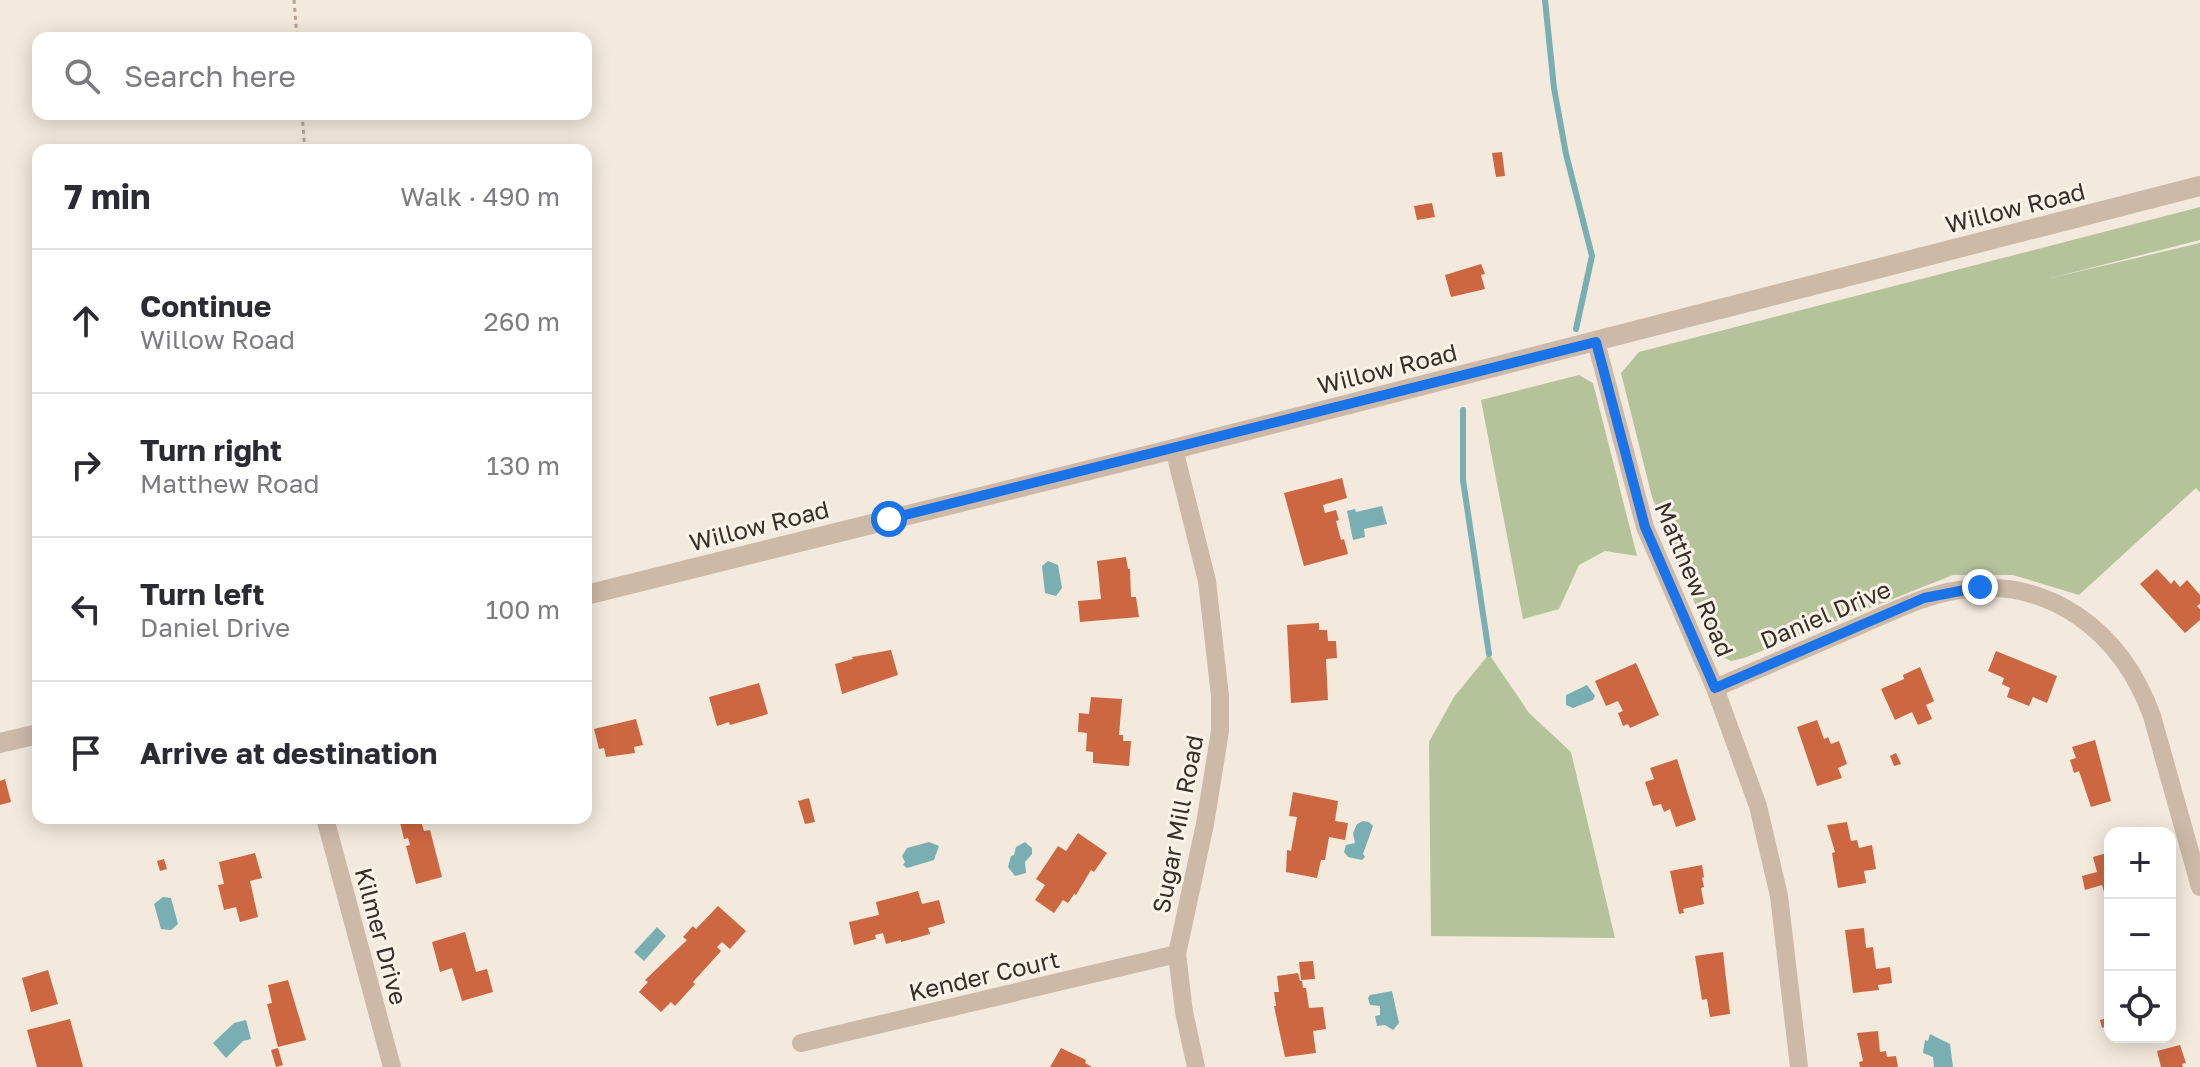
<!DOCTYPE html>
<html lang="en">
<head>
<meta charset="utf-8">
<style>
	:root { --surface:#fff; --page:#f2f2f3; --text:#2b2b33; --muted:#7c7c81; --line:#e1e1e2 }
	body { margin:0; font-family:"Golos Text",sans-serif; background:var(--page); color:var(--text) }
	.controls { position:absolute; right:24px; bottom:24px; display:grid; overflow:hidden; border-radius:16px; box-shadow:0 4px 20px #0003 }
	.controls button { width:72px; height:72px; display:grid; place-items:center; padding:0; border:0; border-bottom:2px solid var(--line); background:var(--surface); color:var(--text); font:40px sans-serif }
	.stop { position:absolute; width:24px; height:24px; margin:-18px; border:6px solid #1a73e8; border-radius:50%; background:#fff }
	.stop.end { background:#1a73e8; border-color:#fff; box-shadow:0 2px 8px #0008 }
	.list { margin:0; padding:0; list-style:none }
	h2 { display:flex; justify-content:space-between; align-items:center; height:104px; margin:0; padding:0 32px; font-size:34px }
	h2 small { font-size:26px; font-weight:400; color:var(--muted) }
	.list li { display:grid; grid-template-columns:52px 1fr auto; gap:24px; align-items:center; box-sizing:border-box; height:144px; padding:0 32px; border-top:2px solid var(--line) }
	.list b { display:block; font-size:30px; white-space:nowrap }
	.list p { margin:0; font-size:26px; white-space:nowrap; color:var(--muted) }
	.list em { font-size:26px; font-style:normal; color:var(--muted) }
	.icon { flex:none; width:44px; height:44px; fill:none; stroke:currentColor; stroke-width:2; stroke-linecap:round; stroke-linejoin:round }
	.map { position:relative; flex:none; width:2200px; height:1067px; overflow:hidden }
	.search { position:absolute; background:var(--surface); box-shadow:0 4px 20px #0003; left:32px; top:32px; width:560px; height:88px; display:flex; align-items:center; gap:20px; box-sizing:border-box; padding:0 28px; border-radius:16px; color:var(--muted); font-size:30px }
	.panel { position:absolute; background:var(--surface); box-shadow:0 4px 20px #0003; left:32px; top:144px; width:560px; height:680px; border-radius:16px }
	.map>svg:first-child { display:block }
</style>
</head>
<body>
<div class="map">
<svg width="2200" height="1067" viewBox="0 0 2200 1067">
	<rect width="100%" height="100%" fill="#f3e9dc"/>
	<path fill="#b5c39b" d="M2200,207v33l-149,38 149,-35v249l-4,-4 -117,107 -66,-20h-60l-209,83 -13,3 -16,-8 -63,-156 -31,-124 18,-21z
		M1579,375l14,8 44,173 -32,-5 -26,14 -20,44 -36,10 -42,-219z
		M1489,654l40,59 42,39 44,186 -184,-2 -2,-194 25,-45z"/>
	<path fill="#79aeb2" d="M1382,506l5,18 -23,5 1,8 -12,3 -6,-29 8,-2 1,3z
		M1048,561l10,4 4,23 -6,8 -11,-3 -3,-27z
		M1587,685l8,11 -2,4 -20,8 -7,-3v-10z
		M1363,821l6,1 4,4 -10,28 2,3 -3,3 -14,-3 -4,-5 2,-7 9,-2 -2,-10 4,-9z
		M929,842l10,4 -5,14 -27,8 -4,-3 2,-3 -3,-6 5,-8z
		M1025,842l7,6v6l-7,8 1,11 -11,3 -7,-9 3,-11 3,-1 2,-8z
		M163,897l8,1 7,26 -7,6 -10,-1 -7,-25z
		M657,927l9,9 -22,25 -10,-9z
		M1392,991l7,32 -6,7 -8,-5 -8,1 -2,-10 5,-1v-9l-10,-1 -2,-7 2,-3z
		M246,1020l5,19 -8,2 -17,17 -13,-15 21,-20z
		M1930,1034l20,10 3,23h-19l-1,-10 -10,-4 2,-13 3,1z"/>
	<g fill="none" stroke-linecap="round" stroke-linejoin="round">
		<path stroke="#79aeb2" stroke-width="6" d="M1545,0l9,88 12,66 26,102 -16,73
			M1463,410v70l26,174"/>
	</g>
	<path fill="#cd6741" d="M1502,152l3,24 -9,1 -4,-24z
		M1432,203l3,14 -18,3 -3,-14z
		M1481,264l4,10 -4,1 4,14 -34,8 -6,-22z
		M1342,478l5,20 -24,7 2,8 11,-3 3,10 -3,1 5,19 3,-1 4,15 -44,12 -20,-73z
		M1126,557l2,12h2l1,28h5l3,20 -59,5 -2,-21 23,-2 -4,-38z
		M2157,569l14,15 3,-4 6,7 7,-7 13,15v9l-3,2 3,3v11l-15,13 -45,-49z
		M1319,623v7h8l1,11h8l1,17 -11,1 2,41 -37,3 -4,-78z
		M891,650l7,25 -56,19 -7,-30 18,-5 -1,-2z
		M1996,651l61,25 -10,27 -14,-6 -4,9 -22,-9 3,-9 -8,-4 2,-6 -16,-7z
		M1636,663l23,52 -29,13 -2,-4 -5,2 -5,-13 5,-2 -5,-10 -12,5 -11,-25z
		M1920,667l14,34 -8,4 6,14 -14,6 -6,-13 -17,8 -14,-31 23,-10 -1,-4z
		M759,683l9,31 -38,11 -1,-3 -12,4 -8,-29z
		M1091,697l31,2 -3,36h4v6h8l-2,25 -36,-3v-11l-7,-1 1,-18 -9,-1 1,-19 10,1z
		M636,719l7,26 -9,2 1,6 -29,4 -2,-9 -5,1 -5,-20z
		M1817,720l7,19 4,-2 3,7 8,-3 8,23 -9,4 4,10 -25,8 -20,-59z
		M2095,740l16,61 -20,6 -12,-36 -5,2 -4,-13 6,-2 -4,-11z
		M1896,753l5,11 -7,2 -4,-10z
		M1677,759l19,61 -20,7 -6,-18 -6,3 -3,-8 -8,2 -8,-24 9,-3 -4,-11z
		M5,779l6,23 -11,3v-24z
		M1293,792l45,9 -3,20 13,2 -3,17 -16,-3 -4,23h-4l-4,18 -31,-6 1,-22 4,1 6,-34 -8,-1z
		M809,798l6,24 -10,2 -7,-23z
		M399,818h21l4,13 6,-1 12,47 -26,7 -10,-38 4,-1 -2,-7 -4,1z
		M1847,822l4,19 6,-1 2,8 13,-3 4,24 -12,2 2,12 -28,5 -6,-35 3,-1 -8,-27z
		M1078,833l29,20 -13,19 -3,-2 -15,25 -2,-1 -6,9 -5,-3 -9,13 -19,-13 10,-15 -9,-6 22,-33 8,5z
		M2110,852v58h-1l-7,-25 -17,5 -3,-14 15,-4 -4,-15z
		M255,853l7,25 -12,3 8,36 -18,5 -4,-15 -12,3 -6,-25 6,-1 -5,-22z
		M164,859l3,10 -7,2 -3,-10z
		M1702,865l2,12 -2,1 2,9 -3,1 3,16 -21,5 1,4 -5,1 -9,-43z
		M918,891l4,13 17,-4 6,23 -17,5 2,6 -29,8v-2l-15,4 -3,-11 -8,2 1,4 -22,6 -5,-23 30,-7 -3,-13z
		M718,906l28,25 -16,18 -8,-7 -5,5 4,4 -28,31 2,2 -20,22 -4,-4 -10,10 -22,-20 9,-10 -3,-2 42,-40 -4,-3 10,-11 3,3z
		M1864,928l2,20 7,-1 3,22 14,-2 2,16 -14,2 1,5 -26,3 -8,-63z
		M465,932l11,40 11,-3 6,23 -31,9 -10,-33 -12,4 -8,-30z
		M1723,952l7,62 -20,3 -3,-18 -5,1 -7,-44z
		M1313,961l2,18 -14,1 -2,-18z
		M48,970l10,34 -27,8 -9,-34z
		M1298,973l2,8h2l1,7h3l3,20 14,-1 3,22 -13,2 3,22 -31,4 -11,-51h2l-2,-14h5l-2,-16z
		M288,980l18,60 -28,7 -11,-43 5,-1 -4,-18z
		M2110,1017v8l-8,3 -2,-8z
		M70,1019l13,48h-46l-10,-37z
		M1878,1031l2,21 6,-1 1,6 9,-1 2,11h-38l-1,-5 4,-1 -6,-28z
		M2180,1045l6,18 -4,1 1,3h-22l-4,-16z
		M278,1048l5,17 -7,2 -5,-17z
		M1061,1048l25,12 -1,3 7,4h-42z"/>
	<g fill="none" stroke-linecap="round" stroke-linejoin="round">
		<path stroke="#b8a391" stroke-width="3" stroke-dasharray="4 4" stroke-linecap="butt" d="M294,0l3,38
			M302,114l3,36"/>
		<path stroke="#ccb9a7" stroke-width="18" d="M1596,342l49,185 70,161 43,118 21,90 20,171
			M1174,449l33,132 13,115v35l-15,93 -28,130 7,58 12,55
			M1715,688c49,-21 98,-42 146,-63 32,-14 64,-30 98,-35 92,-14 163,43 193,126l48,171
			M325,818l67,249
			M801,1043l376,-89"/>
		<path stroke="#ccb9a7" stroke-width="20" d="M586,595l588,-146 1026,-263
			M0,743l38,-9"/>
	</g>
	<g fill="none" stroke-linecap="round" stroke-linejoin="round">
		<path stroke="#1a73e8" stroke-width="10" d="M889,519l707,-177 49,185 70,161 209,-90 56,-11"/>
	</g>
	<g text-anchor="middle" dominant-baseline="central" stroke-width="6" stroke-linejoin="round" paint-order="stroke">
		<g font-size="24" fill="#382e28" stroke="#fbf3e9">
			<text transform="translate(2015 207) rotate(-14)">Willow Road</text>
			<text transform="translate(1387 368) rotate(-14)">Willow Road</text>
			<text transform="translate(759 525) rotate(-14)">Willow Road</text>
			<text transform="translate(1695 579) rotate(67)">Matthew Road</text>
			<text transform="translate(1825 614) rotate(-23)">Daniel Drive</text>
			<text transform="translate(1177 824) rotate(-79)">Sugar Mill Road</text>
			<text transform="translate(382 936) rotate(75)">Kilmer Drive</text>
			<text transform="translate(984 975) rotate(-13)">Kender Court</text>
		</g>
	</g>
</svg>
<div class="controls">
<button>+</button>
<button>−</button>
<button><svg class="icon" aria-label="locate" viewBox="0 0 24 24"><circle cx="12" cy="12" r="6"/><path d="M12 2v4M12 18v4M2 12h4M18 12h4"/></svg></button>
</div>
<div class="stop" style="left:889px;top:519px"></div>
<div class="stop end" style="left:1980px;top:587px"></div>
<div class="search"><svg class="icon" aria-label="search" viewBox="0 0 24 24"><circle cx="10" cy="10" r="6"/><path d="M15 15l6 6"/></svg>Search here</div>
<section class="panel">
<h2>7 min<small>Walk · 490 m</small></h2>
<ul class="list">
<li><svg class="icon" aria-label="ahead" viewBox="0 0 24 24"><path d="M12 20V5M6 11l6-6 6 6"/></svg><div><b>Continue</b><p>Willow Road</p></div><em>260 m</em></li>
<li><svg class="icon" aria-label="right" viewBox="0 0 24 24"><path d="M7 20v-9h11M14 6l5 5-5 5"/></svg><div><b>Turn right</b><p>Matthew Road</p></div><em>130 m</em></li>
<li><svg class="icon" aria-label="left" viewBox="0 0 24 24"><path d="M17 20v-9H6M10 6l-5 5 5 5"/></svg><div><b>Turn left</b><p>Daniel Drive</p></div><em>100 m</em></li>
<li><svg class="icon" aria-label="arrive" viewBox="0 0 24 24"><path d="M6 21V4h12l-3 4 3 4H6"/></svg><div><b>Arrive at destination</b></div></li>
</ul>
</section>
</div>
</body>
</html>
